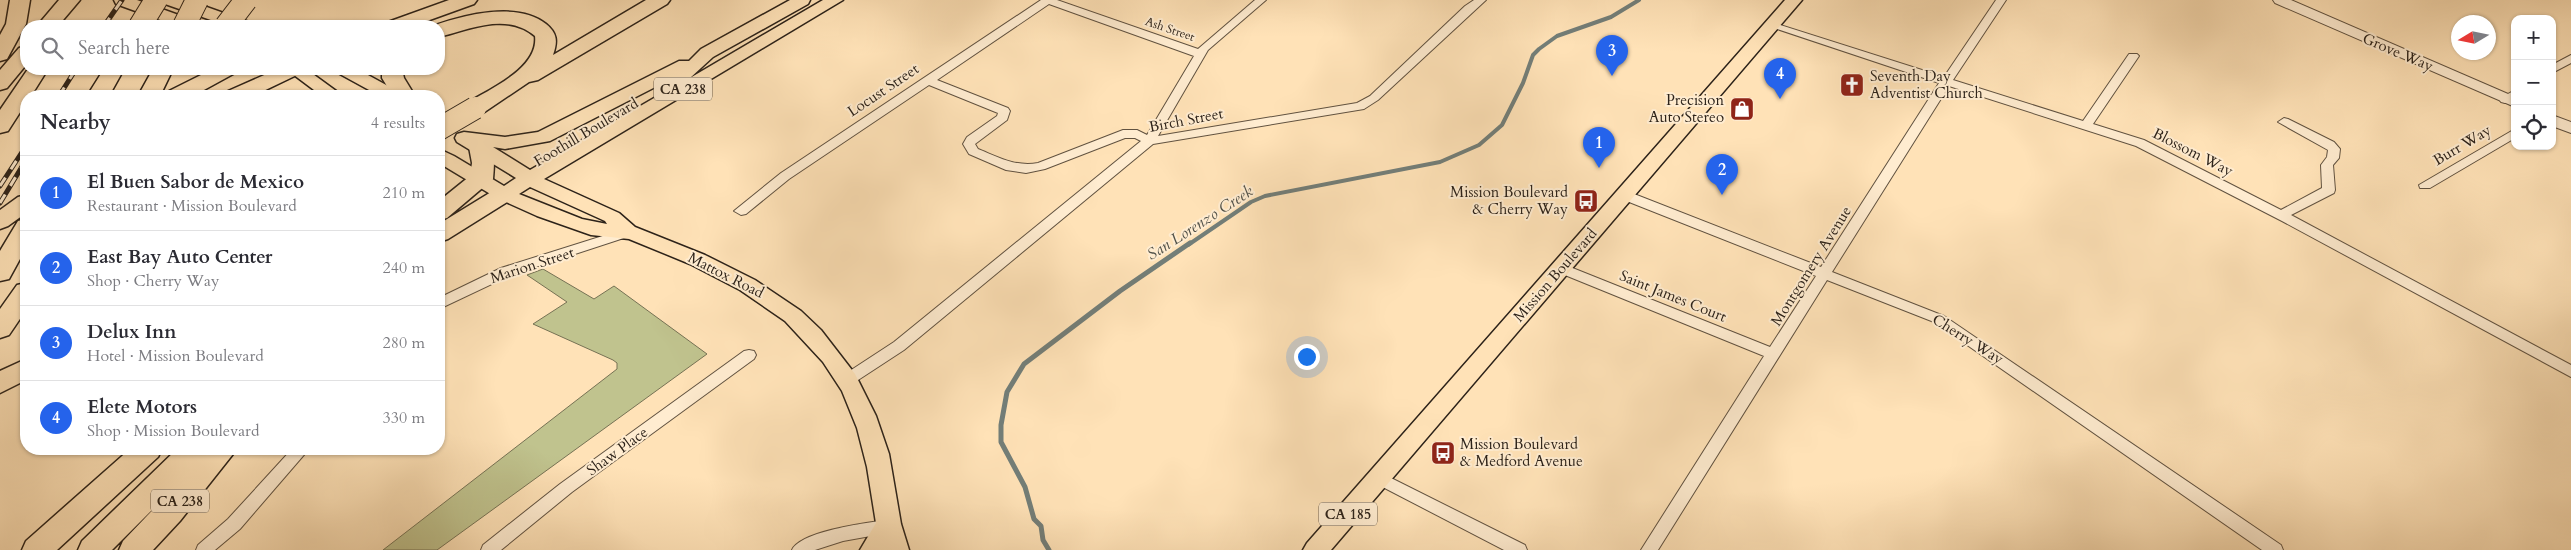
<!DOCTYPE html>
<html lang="en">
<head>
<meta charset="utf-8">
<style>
	:root { --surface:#fff; --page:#f7f7f7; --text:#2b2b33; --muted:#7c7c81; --line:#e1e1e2; --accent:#2563eb }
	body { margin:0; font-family:Cardo,serif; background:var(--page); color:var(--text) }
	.controls { position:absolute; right:15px; top:15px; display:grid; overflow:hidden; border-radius:10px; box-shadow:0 1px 4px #0004 }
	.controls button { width:45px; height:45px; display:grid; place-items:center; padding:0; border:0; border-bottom:1px solid var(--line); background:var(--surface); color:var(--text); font:25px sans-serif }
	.compass { position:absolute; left:2451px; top:15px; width:45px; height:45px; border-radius:50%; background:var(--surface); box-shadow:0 1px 4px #0004; rotate:260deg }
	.you { position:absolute; left:1306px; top:356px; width:18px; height:18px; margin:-12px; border:4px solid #fff; border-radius:50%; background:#1a73e8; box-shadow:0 0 0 8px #1a73e833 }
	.badge { display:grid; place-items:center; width:32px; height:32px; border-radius:50%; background:var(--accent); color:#fff; font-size:16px; font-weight:700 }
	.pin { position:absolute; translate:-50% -41px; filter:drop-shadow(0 1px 2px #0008) }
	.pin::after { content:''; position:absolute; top:26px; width:18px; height:15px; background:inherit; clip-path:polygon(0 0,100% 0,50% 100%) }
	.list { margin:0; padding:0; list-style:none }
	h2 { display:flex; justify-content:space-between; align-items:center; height:65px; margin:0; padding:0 20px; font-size:21px }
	h2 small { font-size:16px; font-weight:400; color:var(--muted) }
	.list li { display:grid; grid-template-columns:32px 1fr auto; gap:15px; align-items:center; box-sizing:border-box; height:75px; padding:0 20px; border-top:1px solid var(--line) }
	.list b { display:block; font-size:19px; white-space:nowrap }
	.list p { margin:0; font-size:16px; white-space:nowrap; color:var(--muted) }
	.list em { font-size:16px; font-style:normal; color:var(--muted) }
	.icon { flex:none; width:28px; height:28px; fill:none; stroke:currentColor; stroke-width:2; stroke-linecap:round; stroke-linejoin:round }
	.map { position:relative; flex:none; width:2571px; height:550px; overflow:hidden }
	.search { position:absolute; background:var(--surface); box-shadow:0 1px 4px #0004; left:20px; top:20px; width:425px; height:55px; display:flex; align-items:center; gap:12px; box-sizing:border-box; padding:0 18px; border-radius:20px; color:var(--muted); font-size:19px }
	.panel { position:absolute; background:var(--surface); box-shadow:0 1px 4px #0004; left:20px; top:90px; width:425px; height:365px; border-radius:20px }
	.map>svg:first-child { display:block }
</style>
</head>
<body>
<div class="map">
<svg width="2571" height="550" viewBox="0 0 2571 550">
	<rect width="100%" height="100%" fill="#ffe2b7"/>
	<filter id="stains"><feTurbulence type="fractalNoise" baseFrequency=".004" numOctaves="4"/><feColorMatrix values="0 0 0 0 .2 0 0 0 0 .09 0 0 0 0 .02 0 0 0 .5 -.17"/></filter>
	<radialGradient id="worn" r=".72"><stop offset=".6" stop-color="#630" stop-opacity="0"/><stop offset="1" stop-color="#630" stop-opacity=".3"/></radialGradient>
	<path fill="#c0c38e" stroke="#767254" d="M543,269l51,30 20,-13 93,68 -270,196h-54l234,-181v-6l-4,-3 -80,-36 34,-22 -40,-27z"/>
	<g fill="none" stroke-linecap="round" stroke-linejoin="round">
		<path stroke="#737e78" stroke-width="4" d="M1188,245l63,-43 14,-6 175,-34 39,-17 23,-20 21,-42 10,-28 6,-6 18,-13 54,-19 28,-17"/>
		<path stroke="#737e78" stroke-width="5" d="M1049,550l-6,-10 -2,-14 -7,-7 -9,-32 -24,-45v-17l6,-33 17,-28 96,-73 70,-48"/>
		<defs>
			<path id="minor" d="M1041,0h16l141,49 57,-49h11l-58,50 -50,86 199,-33 13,-7 95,-90 9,-6h12l-108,100 -14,9 -211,35 -249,206 -52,34h-10l-2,-4 2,-4 52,-34 247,-201 -6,-3h-10l-80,31 -19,4 -20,-3 -37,-16 -6,-10 4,-7 30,-21 1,-3 -69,-28 -140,94 -43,35 -5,1 -7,-4 47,-38zM1049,4l145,52 -47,79 -10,-5h-14l-85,33c-23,4 -40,-6 -60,-14l-3,-5 32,-24 3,-9 -2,-3 -71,-28z
				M1996,0h10l-53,80 130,41 46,-67h8l2,2 -46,68 51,16 137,70 41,-22 -1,-23 6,-8 1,-7 -50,-28 6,-4 4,1 46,23 6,7 -1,9 -6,7 2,25 -1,3 -43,22 280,150v12l-289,-156 -146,-75 -187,-60 -117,186 112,44 337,229 2,5h-21l-328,-228 -107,-42 -169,270h-17l123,-194 -209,-85 -2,-3 2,-3h10l205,82 46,-71 -197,-78 -1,-3 6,-4 5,1 192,75 118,-184 -171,-57 5,-3 4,1 167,53z
				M2571,55v8l-19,10v-8z
				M2515,90v8l-10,5 -4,-1 -2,-3z
				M2515,129v9l-85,50h-10l-1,-3z
				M628,228l5,1 2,3 -2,3 -122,40 -72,34v-11l62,-30z
				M749,350l5,1 2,4 -2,4 -182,133 -71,58h-20l2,-5 77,-61 184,-133z
				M292,449h17l-69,80 -25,21h-19l2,-5 30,-26z
				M1379,472l146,73 2,5h-23l-131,-68 -2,-4 2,-4z
				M887,520l6,2 2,5 -2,5 -50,9 -28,9h-23c9,-19 74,-27 95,-30z"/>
			<path id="tertiary" d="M2273,0h18l224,97v10l-240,-104z
				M2552,115l19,7v11l-19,-7z"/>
			<path id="primary" d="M114,0h23l61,22 2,4h-23l-61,-22z
				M163,0h24l62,22 2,4h-23l-63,-22z
				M790,0h20l-2,4 -95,53 -23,21 133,-78h20l-299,179 75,34 16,14 70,28 50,25 46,31 20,19 34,44 21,42 13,38 12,70 8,26h-49l16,-27 -9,-56 -10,-39 -15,-37 -19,-29 -38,-41 -45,-31 -50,-26 -61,-25 -38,-4 -54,-19 -40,-18 -58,-35v-14l15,7 50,30 12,-8 -59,-36 -2,-4 2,-4 7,-2 41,5 33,-5 141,-71h10l12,-12zM667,81l8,3 5,-1 -150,87 -37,-23 12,2 45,-8zM530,187l75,34 2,3 -25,-5 -63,-25z
				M1785,0h17l-471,550h-28l4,-7z
				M286,69h20l37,27h-21z
				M335,69h22l42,23 3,4h-22l-42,-23z"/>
			<path id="motorway" d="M10,0h20l-4,24 -19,35 -7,2v-26l6,-11z
				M59,0h21l-22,26h-21z
				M449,0h28l-3,4 -61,22h-28l3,-4z
				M646,0h24l-3,4 -129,76 -9,2 -46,31 -8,1 -8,-1 -3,-5 3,-5c23,-14 72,-35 68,-67 -28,-24 -65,-7 -96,1v-11h-6c30,-11 85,-25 113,-2 11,9 12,17 7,31z
				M26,46v19l-19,23 -7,2v-20l19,-22z
				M28,69h20l-17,27h-5v7l-18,28 -8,2v-23z
				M104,69h20l-15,27h-22z
				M153,69h20l-13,27h-22z
				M213,69h25l-3,4 -42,23h-27l3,-5z
				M278,69h26l-3,4 -48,23h-28l3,-5z
				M382,69h20l2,9 11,18h-22l-11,-18z
				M480,140l8,2c8,11 6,24 5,37l-46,39 -8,2v-19l31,-25 2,-13 -3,-16 3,-5z
				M504,187l8,2 4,5 -4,5 -64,40 -9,3v-18l57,-35z
				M26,195v18l-18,13 -8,3v-19l18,-13z
				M26,219v29l-17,31 -9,2v-30l18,-30z
				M26,283v27l-17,25 -9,3v-29l17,-24z
				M26,359v21l-26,13v-22z
				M130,449h32l-4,8 -101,93h-35l4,-9z
				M177,449h60l-57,72 -27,29h-34l4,-9 43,-45 -54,54h-34l4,-9z"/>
		</defs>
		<use href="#minor" stroke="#615240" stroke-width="2"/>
		<use href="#tertiary" stroke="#615240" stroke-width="2"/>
		<use href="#primary" stroke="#2c2219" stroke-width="3"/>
		<use href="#motorway" stroke="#2c2219" stroke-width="3"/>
		<use href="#minor" fill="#ffecd0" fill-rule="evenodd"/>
		<use href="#tertiary" fill="#ffecd0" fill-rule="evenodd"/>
		<use href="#primary" fill="#ffe2b7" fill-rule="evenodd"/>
		<use href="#motorway" fill="#ffe2b7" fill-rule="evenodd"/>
		<defs>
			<path id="rail" d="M104,26l18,-26
				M59,96l17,-27
				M0,186l26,-40
				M0,203l26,-43"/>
		</defs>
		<use href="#rail" stroke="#2c2219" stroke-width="5"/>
		<use href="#rail" stroke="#ffecd0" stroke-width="3" stroke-dasharray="10" stroke-linecap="butt"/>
		<defs>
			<path id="motorway-bridge" d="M140,26l16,-26
				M184,26l13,-26
				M226,26l20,-26
				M439,129l36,-21"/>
		</defs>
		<use href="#motorway-bridge" stroke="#2c2219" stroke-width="24" stroke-linecap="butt"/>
		<use href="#motorway-bridge" stroke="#ffe2b7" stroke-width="22"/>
	</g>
	<defs>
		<symbol id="church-square" viewBox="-11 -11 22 22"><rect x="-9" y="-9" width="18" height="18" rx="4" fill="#8f2418" stroke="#ffecd0"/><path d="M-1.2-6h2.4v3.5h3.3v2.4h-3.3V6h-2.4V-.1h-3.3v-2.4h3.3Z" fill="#fff"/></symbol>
		<symbol id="shop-square" viewBox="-11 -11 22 22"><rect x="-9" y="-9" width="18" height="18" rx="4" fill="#8f2418" stroke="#ffecd0"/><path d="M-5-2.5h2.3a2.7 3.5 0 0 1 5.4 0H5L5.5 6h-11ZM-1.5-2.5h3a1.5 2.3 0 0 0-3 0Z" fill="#fff"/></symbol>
		<symbol id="bus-square" viewBox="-11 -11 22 22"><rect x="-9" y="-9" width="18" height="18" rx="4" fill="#8f2418" stroke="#ffecd0"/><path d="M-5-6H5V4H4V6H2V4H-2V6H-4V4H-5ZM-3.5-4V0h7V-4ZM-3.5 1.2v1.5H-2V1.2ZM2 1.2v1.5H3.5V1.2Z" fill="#fff"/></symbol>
	</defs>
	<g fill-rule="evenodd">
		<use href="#church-square" x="1838" y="71" width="28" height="28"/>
		<use href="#shop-square" x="1728" y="95" width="28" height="28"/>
		<use href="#bus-square" x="1572" y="187" width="28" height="28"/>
		<use href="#bus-square" x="1429" y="439" width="28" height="28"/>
	</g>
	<g text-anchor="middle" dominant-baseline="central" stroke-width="4" stroke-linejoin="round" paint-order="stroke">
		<g font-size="12" fill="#2c2219" stroke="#ffecd0">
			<text transform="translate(1170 29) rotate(19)">Ash Street</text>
		</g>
		<g fill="#ffecd0" stroke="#6b5f50" stroke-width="1">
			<rect x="654" y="77.5" width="58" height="23" rx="4"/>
			<rect x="151" y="489.5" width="58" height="23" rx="4"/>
			<rect x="1319" y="502.5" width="58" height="23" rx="4"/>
		</g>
		<g font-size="14" font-weight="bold" fill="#2c2219">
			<text x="683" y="89">CA 238</text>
			<text x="180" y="501">CA 238</text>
			<text x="1348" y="514">CA 185</text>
		</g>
		<g font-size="15" fill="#2c2219" stroke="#ffecd0">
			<text transform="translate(2398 52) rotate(23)">Grove Way</text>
			<text transform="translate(883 90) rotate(-34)">Locust Street</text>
			<text transform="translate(1186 120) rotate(-11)">Birch Street</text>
			<text transform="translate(586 132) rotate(-31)">Foothill Boulevard</text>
			<text transform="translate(2462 145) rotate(-31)">Burr Way</text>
			<text transform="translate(2193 152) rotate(27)">Blossom Way</text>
			<text transform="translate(532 265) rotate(-18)">Marion Street</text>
			<text transform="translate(1811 266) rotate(-58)">Montgomery Avenue</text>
			<text transform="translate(726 275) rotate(27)">Mattox Road</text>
			<text transform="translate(1555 275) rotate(-49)">Mission Boulevard</text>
			<text transform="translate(1673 296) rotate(22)">Saint James Court</text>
			<text transform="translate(1968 339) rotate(32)">Cherry Way</text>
			<text transform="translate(617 451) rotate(-36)">Shaw Place</text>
		</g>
		<g font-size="15" fill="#2c2219" stroke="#ffecd0" text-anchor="start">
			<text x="1870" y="76">Seventh Day<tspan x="1870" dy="17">Adventist Church</tspan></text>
			<text x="1724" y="100" text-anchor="end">Precision<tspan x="1724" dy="17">Auto Stereo</tspan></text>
			<text x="1568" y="192" text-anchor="end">Mission Boulevard<tspan x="1568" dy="17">&amp; Cherry Way</tspan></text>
			<text x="1460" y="444">Mission Boulevard<tspan x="1460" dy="17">&amp; Medford Avenue</tspan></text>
		</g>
		<g font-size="16" font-style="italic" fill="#505048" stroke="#ffecd0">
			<text transform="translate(1200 223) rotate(-33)">San Lorenzo Creek</text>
		</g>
	</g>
	<rect width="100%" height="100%" filter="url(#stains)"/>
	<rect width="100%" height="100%" fill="url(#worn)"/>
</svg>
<div class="controls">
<button>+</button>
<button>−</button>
<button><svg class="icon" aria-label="locate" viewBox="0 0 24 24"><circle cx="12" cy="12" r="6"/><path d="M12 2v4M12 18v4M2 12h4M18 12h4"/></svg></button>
</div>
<svg class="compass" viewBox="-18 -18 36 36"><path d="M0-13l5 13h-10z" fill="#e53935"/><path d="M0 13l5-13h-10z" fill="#7c7c81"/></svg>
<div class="you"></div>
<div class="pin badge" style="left:1599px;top:168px">1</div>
<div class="pin badge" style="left:1722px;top:195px">2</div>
<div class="pin badge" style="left:1612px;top:76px">3</div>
<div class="pin badge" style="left:1780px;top:99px">4</div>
<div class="search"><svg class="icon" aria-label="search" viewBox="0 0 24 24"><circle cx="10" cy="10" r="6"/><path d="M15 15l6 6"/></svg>Search here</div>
<section class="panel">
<h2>Nearby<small>4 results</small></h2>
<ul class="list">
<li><span class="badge">1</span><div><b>El Buen Sabor de Mexico</b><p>Restaurant · Mission Boulevard</p></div><em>210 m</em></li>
<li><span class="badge">2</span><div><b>East Bay Auto Center</b><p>Shop · Cherry Way</p></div><em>240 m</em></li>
<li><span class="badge">3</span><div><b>Delux Inn</b><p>Hotel · Mission Boulevard</p></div><em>280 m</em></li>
<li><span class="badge">4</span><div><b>Elete Motors</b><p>Shop · Mission Boulevard</p></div><em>330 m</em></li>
</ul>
</section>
</div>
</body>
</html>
